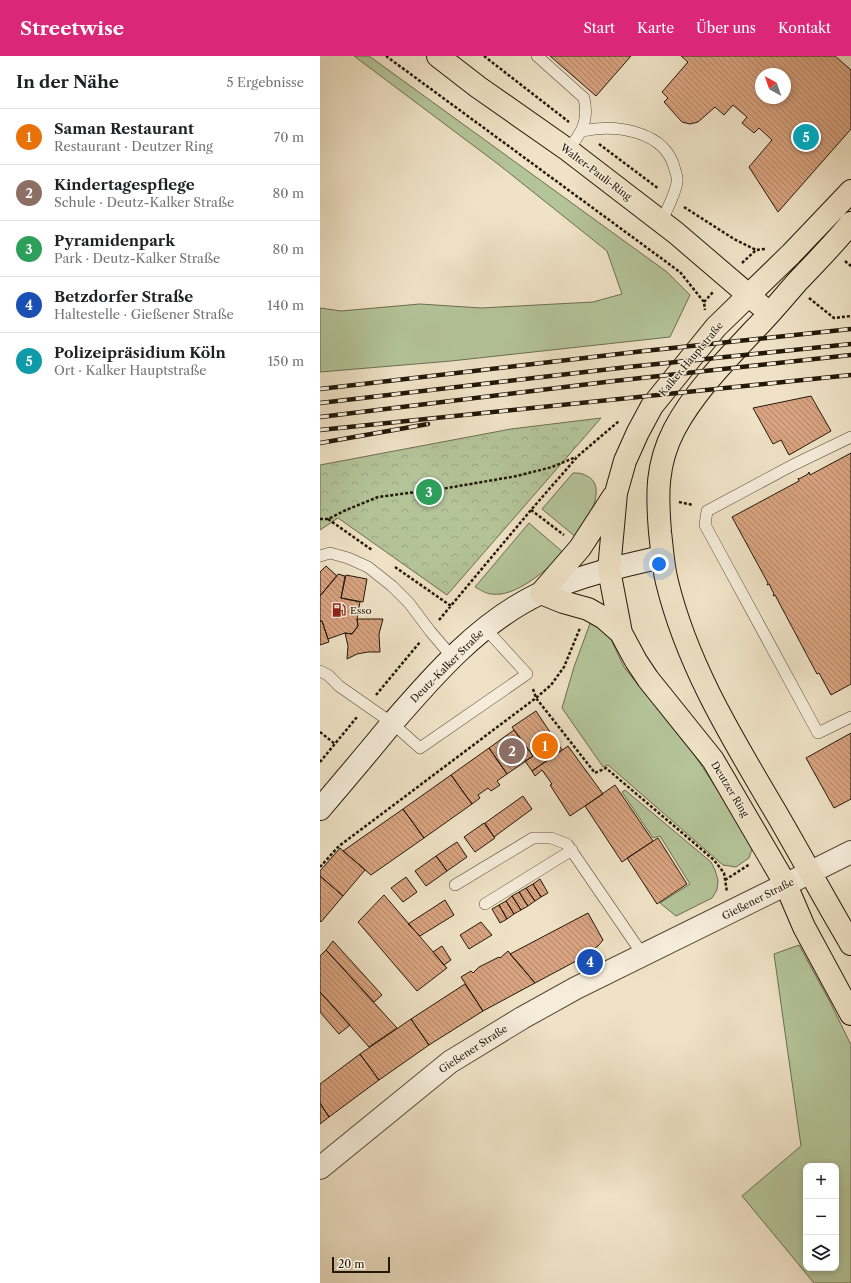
<!DOCTYPE html>
<html lang="de">
<head>
<meta charset="utf-8">
<style>
	:root { --surface:#fff; --page:#f2f2f2; --text:#202124; --muted:#757577; --line:#e0e0e0; --accent:#db2777 }
	body { margin:0; font-family:"Libre Caslon Text",serif; background:var(--page); color:var(--text) }
	.controls { position:absolute; right:12px; bottom:12px; display:grid; overflow:hidden; border-radius:8px; box-shadow:0 2px 6px #0003 }
	.controls button { width:36px; height:36px; display:grid; place-items:center; padding:0; border:0; border-bottom:1px solid var(--line); background:var(--surface); color:var(--text); font:20px sans-serif }
	.compass { position:absolute; left:435px; top:12px; width:36px; height:36px; border-radius:50%; background:var(--surface); box-shadow:0 2px 6px #0003; rotate:320deg }
	.scale { position:absolute; left:12px; bottom:10px; width:58px; box-sizing:border-box; padding-left:4px; border:2px solid #241809; border-top:0; font-size:11px; line-height:14px; white-space:nowrap; color:#241809; -webkit-text-stroke:3px #f5ecda; paint-order:stroke }
	.you { position:absolute; left:339px; top:508px; width:14px; height:14px; margin:-10px; border:3px solid #fff; border-radius:50%; background:#1a73e8; box-shadow:0 0 0 6px #1a73e833 }
	.badge { display:grid; place-items:center; width:26px; height:26px; border-radius:50%; background:var(--accent); color:#fff; font-size:13px; font-weight:700 }
	.pin { position:absolute; translate:-50% -50%; border:2px solid #fff; box-shadow:0 1px 4px #0006 }
	.list { margin:0; padding:0; list-style:none }
	h2 { display:flex; justify-content:space-between; align-items:center; height:52px; margin:0; padding:0 16px; font-size:17px }
	h2 small { font-size:13px; font-weight:400; color:var(--muted) }
	.list li { display:grid; grid-template-columns:26px 1fr auto; gap:12px; align-items:center; box-sizing:border-box; height:56px; padding:0 16px; border-top:1px solid var(--line) }
	.list b { display:block; font-size:15px; white-space:nowrap }
	.list p { margin:0; font-size:13px; white-space:nowrap; color:var(--muted) }
	.list em { font-size:13px; font-style:normal; color:var(--muted) }
	.icon { flex:none; width:22px; height:22px; fill:none; stroke:currentColor; stroke-width:2; stroke-linecap:round; stroke-linejoin:round }
	.map { position:relative; flex:none; width:531px; height:1227px; overflow:hidden }
	header { display:flex; align-items:center; gap:24px; box-sizing:border-box; height:56px; padding:0 20px; background:var(--accent); color:#fff }
	header strong { font-size:19px }
	nav { display:flex; gap:22px; margin-inline-start:auto; font-size:14px }
	main { display:flex }
	aside { flex:1; background:var(--surface) }
	.map>svg:first-child { display:block }
</style>
</head>
<body>
<header>
<strong>Streetwise</strong>
<nav><a>Start</a><a>Karte</a><a>Über uns</a><a>Kontakt</a></nav>
</header>
<main>
<aside>
<h2>In der Nähe<small>5 Ergebnisse</small></h2>
<ul class="list">
<li><span class="badge" style="background:#e8710a">1</span><div><b>Saman Restaurant</b><p>Restaurant · Deutzer Ring</p></div><em>70 m</em></li>
<li><span class="badge" style="background:#8d6e63">2</span><div><b>Kindertagespflege</b><p>Schule · Deutz-Kalker Straße</p></div><em>80 m</em></li>
<li><span class="badge" style="background:#2e9e5b">3</span><div><b>Pyramidenpark</b><p>Park · Deutz-Kalker Straße</p></div><em>80 m</em></li>
<li><span class="badge" style="background:#1a4fb4">4</span><div><b>Betzdorfer Straße</b><p>Haltestelle · Gießener Straße</p></div><em>140 m</em></li>
<li><span class="badge" style="background:#0f9aa8">5</span><div><b>Polizeipräsidium Köln</b><p>Ort · Kalker Hauptstraße</p></div><em>150 m</em></li>
</ul>
</aside>
<div class="map">
<svg width="531" height="1227" viewBox="0 0 531 1227">
	<defs>
		<pattern id="park-crowns" width="20" height="18" patternUnits="userSpaceOnUse"><rect width="20" height="18" fill="#b4c499"/><path d="M2 6a3 3 0 1 1 6 0M12 15a3 3 0 1 1 6 0" fill="none" stroke="#9ba882"/></pattern>
		<pattern id="building-back-hatch" width="6" height="6" patternUnits="userSpaceOnUse"><rect width="6" height="6" fill="#d8a380"/><path d="M-1 5l2 2M0 0l6 6M5-1l2 2" fill="none" stroke="#af8467"/></pattern>
	</defs>
	<rect width="100%" height="100%" fill="#efe2c6"/>
	<filter id="stains"><feTurbulence type="fractalNoise" baseFrequency=".005" numOctaves="4"/><feColorMatrix values="0 0 0 0 .2 0 0 0 0 .09 0 0 0 0 .02 0 0 0 .5 -.17"/></filter>
	<radialGradient id="worn" r=".72"><stop offset=".6" stop-color="#630" stop-opacity="0"/><stop offset="1" stop-color="#630" stop-opacity=".3"/></radialGradient>
	<path fill="#b4c499" stroke="#6c6e51" fill-rule="evenodd" d="M34,0h15l298,216 23,23 -20,42 -219,24 -131,11v-64l21,3 79,-7 61,4 112,-6 29,-8 -15,-43 -109,-87z
		M253,417c4,0 9,0 12,2 26,10 0,48 -8,63l-35,-29z
		M209,467l35,30c-15,15 -49,45 -72,41 -6,0 -11,-4 -17,-7z
		M272,562l15,13 17,36 70,87 26,40 32,55 -3,9 -13,9 -13,-2 -115,-100 -5,2 -41,-59 12,-41z
		M305,734l86,72 4,8 3,10 -1,10 -5,8 -36,18 -16,-13 30,-19 -30,-48 -7,2 -31,-46z
		M479,889l31,57 21,43v238h-37l-72,-87 59,-50 -27,-192zM486,1110h30v102h-30z"/>
	<path fill="url(#park-crowns)" stroke="#6c6e51" d="M281,362l-154,177 -109,-77 -18,12v-65l191,-36z"/>
	<path fill="url(#building-back-hatch)" stroke="#241809" fill-rule="evenodd" d="M230,0h81l-35,40z
		M361,0h154l16,14v59l-73,83 -29,-45 23,-27 -13,-12 -5,5 -12,-10 5,-6 -14,-12 -9,10 -9,-8 -17,15 -8,2 -8,-2 -18,-20 4,-4 -6,-6 26,-30zM441,18h24v24h-24z
		M491,340l20,35 -42,24 -8,-15 -8,4 -20,-36z
		M531,397v231l-20,11 -12,-22 -2,1 -42,-79 -2,1 1,-2 -5,-10 -2,1 1,-2 -36,-66 67,-36 -1,-3 1,1 9,-5 1,-2 1,3z
		M6,510l11,10 -17,20v-24z
		M18,518l7,2 -4,22 19,4 -3,17 1,7 -6,8 -7,-1 -17,6 -6,-18h-2v-25z
		M26,519l21,4 -4,23 -22,-4z
		M37,563h26l-4,15 1,18h-12l-11,2 -10,5 1,-13 -3,-13 7,1 6,-8z
		M0,565h2l7,21 -9,3z
		M216,655l26,39 -30,21 -7,-10 8,-5 -21,-29z
		M194,674l19,26 -26,18 -18,-26z
		M531,677v66l-17,9 -28,-50z
		M248,690l35,48 -33,22 -20,-31 2,-1 -10,-14 -7,6 -3,-5z
		M169,692l18,26 -10,7 3,4 -9,6 -3,-3 -10,7 2,3 -8,6 -21,-29z
		M131,719l21,29 -48,34 -21,-29z
		M295,729l38,56 -31,21 -37,-56z
		M203,740l9,13 -38,28 -9,-14z
		M83,753l21,29 -53,37 -28,-24z
		M164,767l11,15 -20,14 -11,-15z
		M338,782l29,46 -30,20 -30,-46z
		M137,786l10,15 -20,14 -11,-15z
		M20,792l25,22 -22,26 -23,-20v-5z
		M116,800l11,15 -21,15 -11,-15z
		M0,820l23,20 -22,26 -1,-1z
		M86,821l11,15 -14,10 -12,-14z
		M220,823l8,14 -7,4 -8,-13z
		M213,828l8,13 -6,4 -9,-13z
		M206,832l9,13 -7,5 -9,-14z
		M199,836l9,14 -7,4 -9,-14z
		M64,839l63,73 -30,23 -59,-69z
		M192,840l9,14 -7,4 -8,-13z
		M125,844l9,15 -34,21 -12,-12z
		M186,845l8,13 -7,5 -8,-14z
		M179,849l8,14 -7,4 -8,-14z
		M268,857l15,27 -5,6 -6,4 1,2 -58,31 -25,-29z
		M161,866l11,13 -23,14 -9,-14z
		M13,885l49,54 -8,7 -48,-52z
		M122,890l9,14 -7,5 -11,-13z
		M6,894l71,78 -28,19 -49,-55v-36z
		M188,895l27,32 -52,28 -22,-34 10,-6 2,2 6,-6 20,-10 1,1z
		M145,928l18,27 -54,34 -18,-26z
		M0,936l30,33 -11,9 -19,-22z
		M91,963l18,26 -50,35 -19,-26z
		M40,998l19,26 -50,37 -9,-14v-19z
		M0,1047l9,14 -9,7z"/>
	<g fill="none" stroke-linecap="round" stroke-linejoin="round">
		<defs>
			<path id="service" d="M217,0l47,42c5,24 -2,34 -16,52
				M262,75c33,-7 84,-1 93,39 1,3 3,8 2,12 -1,10 -11,30 -16,40
				M531,381l-58,28 -86,46 -2,14 113,208 33,-16
				M0,500l10,-3 18,5 20,9 24,19 17,17 21,28 23,27
				M0,615l8,4 11,11 53,37 28,25 107,-74 -42,-46
				M135,829l78,-47h18l16,6 76,111
				M165,848l87,-54"/>
			<path id="minor" d="M491,816l40,-20"/>
			<path id="tertiary" d="M0,1112l130,-106 72,-44 54,-30 235,-116"/>
			<path id="secondary" d="M0,753c23,-27 46,-54 68,-81 44,-51 91,-106 153,-135 38,-17 80,-27 121,-36"/>
			<path id="primary" d="M118,0l40,31 90,63 108,83 84,72
				M531,135l-60,63 -75,73 -64,79 -14,26 -13,29 -9,32 -7,77 12,63 15,28 12,18 65,81 73,125 18,42 47,87
				M531,167c-17,21 -36,40 -54,59 -14,16 -27,32 -42,47 -29,31 -61,63 -81,101 -18,35 -17,65 -14,102 2,17 3,34 7,50 21,86 67,159 111,234 25,43 48,86 73,128
				M293,441l-33,51 -39,45 22,9 25,7 16,9 17,15"/>
		</defs>
		<use href="#service" stroke="#574a38" stroke-width="12"/>
		<use href="#minor" stroke="#574a38" stroke-width="24"/>
		<use href="#tertiary" stroke="#574a38" stroke-width="24"/>
		<use href="#secondary" stroke="#241809" stroke-width="24"/>
		<use href="#primary" stroke="#241809" stroke-width="24"/>
		<path stroke="#241809" stroke-width="2.5" stroke-dasharray="3 2" stroke-linecap="butt" d="M66,0l294,216 24,30 1,8
			M164,0l85,66
			M279,88l60,45
			M364,151l50,32 22,11
			M525,205l6,5
			M422,207l14,-13 9,-1
			M489,242l25,20 17,-2
			M384,246l9,-10
			M359,446l14,3
			M211,454l33,25
			M0,463h8l18,-9 32,-13 69,-9 70,-12 35,-9 24,-10
			M8,463l44,31
			M75,511l56,39
			M119,564l92,-110 47,-54 41,-35
			M213,633l3,9 59,75 11,-5 108,92 10,13 3,19
			M56,639l44,-53
			M0,676l15,12
			M0,706l37,-45
			M0,811l19,-21 197,-148 15,-13 13,-18 16,-39
			M405,824l25,-16"/>
		<use href="#service" stroke="#f5ecda" stroke-width="11"/>
		<use href="#minor" stroke="#f5ecda" stroke-width="22"/>
		<use href="#tertiary" stroke="#f5ecda" stroke-width="22"/>
		<use href="#secondary" stroke="#f5ecda" stroke-width="22"/>
		<use href="#primary" stroke="#efe2c6" stroke-width="22"/>
		<defs>
			<path id="rail" d="M0,333l324,-38 207,-22
				M0,347l308,-36 223,-23
				M0,361l294,-36 237,-26
				M0,374l531,-55
				M0,387l108,-19"/>
		</defs>
		<use href="#rail" stroke="#241809" stroke-width="4.5"/>
		<use href="#rail" stroke="#f5ecda" stroke-width="3" stroke-dasharray="9" stroke-linecap="butt"/>
	</g>
	<defs>
		<symbol id="fuel-bare" viewBox="-9 -9 18 18"><path d="M-5.5-6h7V0h2V4h1.3V-2.5L3-4.5l.8-.8L6-3V5H2.5V1h-1V6h-7ZM-4.2-4.7v3.2H.2V-4.7Z" fill="#8f2418" stroke="#f5ecda" stroke-width="2.5" paint-order="stroke"/></symbol>
	</defs>
	<g fill-rule="evenodd">
		<use href="#fuel-bare" x="9" y="544" width="20" height="20"/>
	</g>
	<g text-anchor="middle" dominant-baseline="central" stroke-width="3" stroke-linejoin="round" paint-order="stroke">
		<g font-size="10" fill="#241809" stroke="#f5ecda">
			<text transform="translate(276 116) rotate(37)">Walter-Pauli-Ring</text>
			<text transform="translate(371 303) rotate(-50)">Kalker Hauptstraße</text>
			<text transform="translate(127 610) rotate(-45)">Deutz-Kalker Straße</text>
			<text transform="translate(410 733) rotate(59)">Deutzer Ring</text>
			<text transform="translate(438 843) rotate(-27)">Gießener Straße</text>
			<text transform="translate(153 993) rotate(-33)">Gießener Straße</text>
		</g>
		<g font-size="10" fill="#241809" stroke="#f5ecda" text-anchor="start">
			<text x="30" y="554">Esso</text>
		</g>
	</g>
	<rect width="100%" height="100%" filter="url(#stains)"/>
	<rect width="100%" height="100%" fill="url(#worn)"/>
</svg>
<div class="controls">
<button>+</button>
<button>−</button>
<button><svg class="icon" aria-label="layers" viewBox="0 0 24 24"><path d="M12 4l9 5-9 5-9-5zM3 14l9 5 9-5"/></svg></button>
</div>
<svg class="compass" viewBox="-18 -18 36 36"><path d="M0-13l5 13h-10z" fill="#e53935"/><path d="M0 13l5-13h-10z" fill="#757577"/></svg>
<div class="scale">20 m</div>
<div class="you"></div>
<div class="pin badge" style="left:225px;top:690px;background:#e8710a">1</div>
<div class="pin badge" style="left:192px;top:695px;background:#8d6e63">2</div>
<div class="pin badge" style="left:109px;top:436px;background:#2e9e5b">3</div>
<div class="pin badge" style="left:270px;top:906px;background:#1a4fb4">4</div>
<div class="pin badge" style="left:486px;top:81px;background:#0f9aa8">5</div>
</div>
</main>
</body>
</html>
